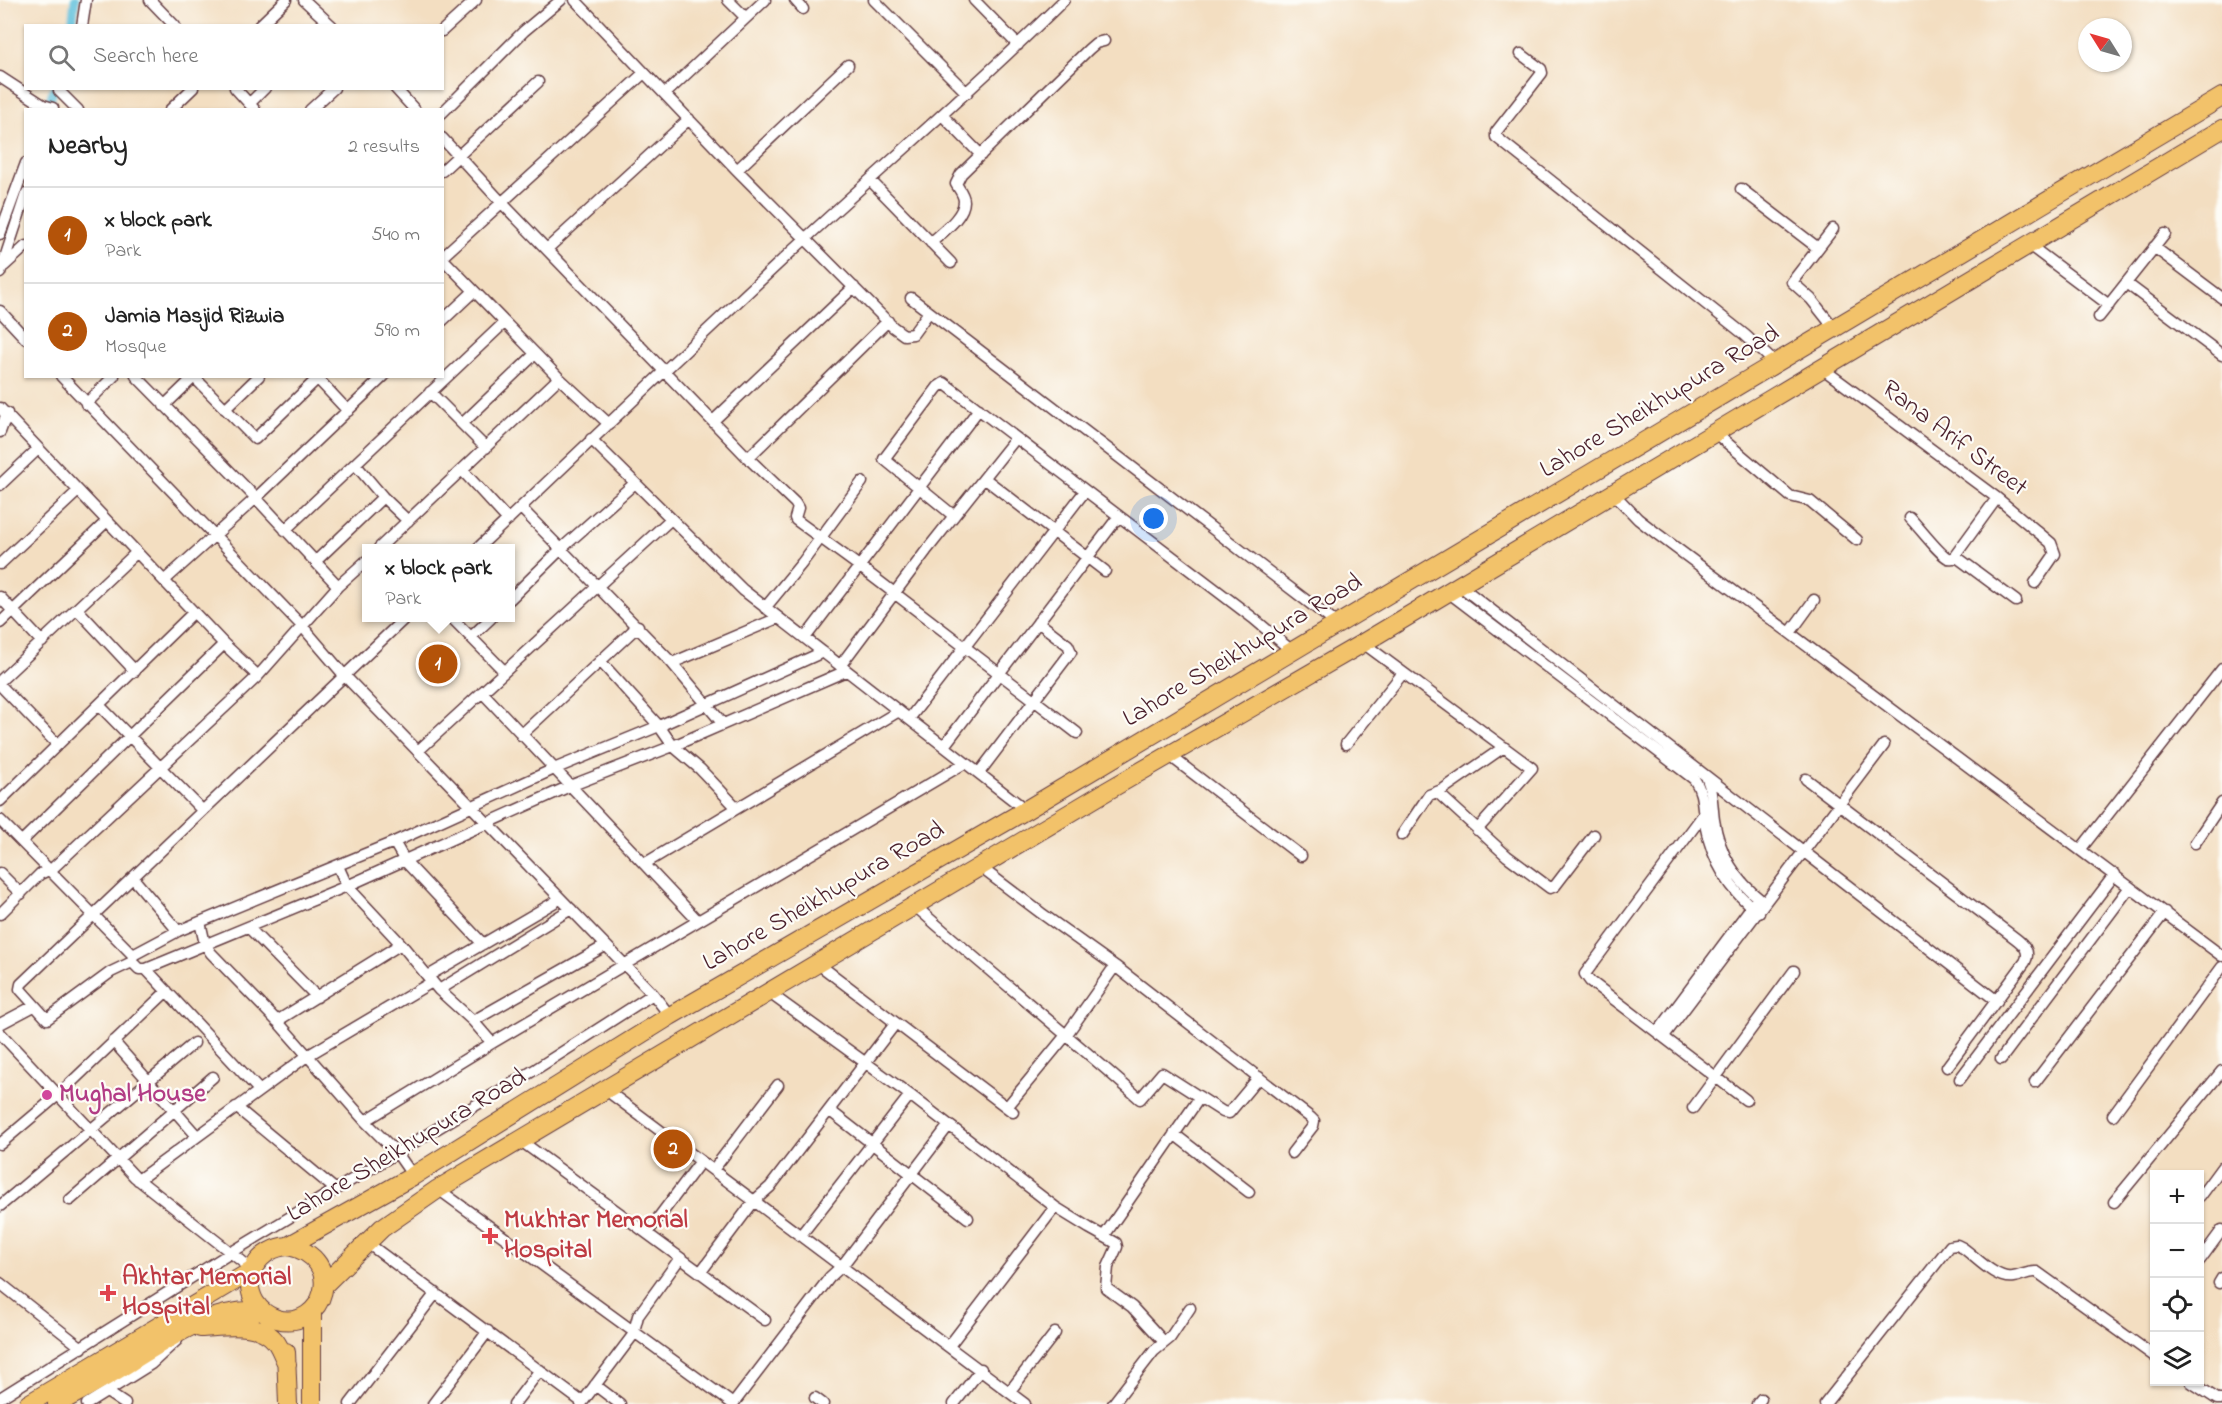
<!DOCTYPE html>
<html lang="en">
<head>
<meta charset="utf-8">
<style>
	:root { --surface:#fff; --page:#f6f6f6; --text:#222; --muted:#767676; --line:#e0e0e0; --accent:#b45309 }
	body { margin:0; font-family:"Indie Flower",sans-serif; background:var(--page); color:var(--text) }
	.controls { position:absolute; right:18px; bottom:18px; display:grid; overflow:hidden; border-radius:0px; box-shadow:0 2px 4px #0004 }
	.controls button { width:54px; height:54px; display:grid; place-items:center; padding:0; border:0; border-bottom:2px solid var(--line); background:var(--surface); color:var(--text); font:30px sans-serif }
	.compass { position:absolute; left:2078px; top:18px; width:54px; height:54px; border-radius:50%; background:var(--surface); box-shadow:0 2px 4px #0004; rotate:307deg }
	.you { position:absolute; left:1154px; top:519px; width:21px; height:21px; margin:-15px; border:4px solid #fff; border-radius:50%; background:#1a73e8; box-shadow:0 0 0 9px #1a73e833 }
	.badge { display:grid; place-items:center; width:39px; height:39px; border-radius:50%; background:var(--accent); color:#fff; font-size:20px; font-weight:700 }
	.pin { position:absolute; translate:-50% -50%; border:3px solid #fff; box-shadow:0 2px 6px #0006 }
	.popup { position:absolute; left:362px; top:544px; width:153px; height:78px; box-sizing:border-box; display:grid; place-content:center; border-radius:0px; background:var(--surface); filter:drop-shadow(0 2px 4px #0005); font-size:20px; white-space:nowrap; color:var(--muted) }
	.popup b { font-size:22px; color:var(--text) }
	.popup::after { content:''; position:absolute; left:50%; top:100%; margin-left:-12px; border:12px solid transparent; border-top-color:var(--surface) }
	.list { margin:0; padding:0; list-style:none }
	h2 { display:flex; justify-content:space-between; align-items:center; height:78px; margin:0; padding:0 24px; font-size:26px }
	h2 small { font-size:20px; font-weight:400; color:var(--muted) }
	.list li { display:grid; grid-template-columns:39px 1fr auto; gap:18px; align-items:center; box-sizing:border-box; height:96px; padding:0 24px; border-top:2px solid var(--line) }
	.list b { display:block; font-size:22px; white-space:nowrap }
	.list p { margin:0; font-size:20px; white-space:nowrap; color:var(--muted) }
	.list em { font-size:20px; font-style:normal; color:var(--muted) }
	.icon { flex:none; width:33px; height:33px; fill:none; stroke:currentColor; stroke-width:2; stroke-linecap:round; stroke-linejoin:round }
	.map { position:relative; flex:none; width:2222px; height:1404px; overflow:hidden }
	.search { position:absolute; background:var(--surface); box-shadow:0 2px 4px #0004; left:24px; top:24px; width:420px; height:66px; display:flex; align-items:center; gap:15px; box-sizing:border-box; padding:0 21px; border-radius:0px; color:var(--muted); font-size:22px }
	.panel { position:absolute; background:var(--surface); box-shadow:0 2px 4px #0004; left:24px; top:108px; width:420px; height:270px; border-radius:0px }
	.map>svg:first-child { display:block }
</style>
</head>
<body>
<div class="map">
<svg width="2222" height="1404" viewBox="0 0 2222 1404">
	<rect width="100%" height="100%" fill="#fdfcf7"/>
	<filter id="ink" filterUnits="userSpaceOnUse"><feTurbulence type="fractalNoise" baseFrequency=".0167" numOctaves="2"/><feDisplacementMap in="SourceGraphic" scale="12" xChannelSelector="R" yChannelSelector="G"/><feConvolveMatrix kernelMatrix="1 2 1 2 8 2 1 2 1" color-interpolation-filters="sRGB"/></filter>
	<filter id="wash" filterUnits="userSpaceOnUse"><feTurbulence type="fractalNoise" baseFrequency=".008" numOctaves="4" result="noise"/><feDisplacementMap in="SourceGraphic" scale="24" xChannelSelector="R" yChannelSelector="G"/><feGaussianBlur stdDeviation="1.35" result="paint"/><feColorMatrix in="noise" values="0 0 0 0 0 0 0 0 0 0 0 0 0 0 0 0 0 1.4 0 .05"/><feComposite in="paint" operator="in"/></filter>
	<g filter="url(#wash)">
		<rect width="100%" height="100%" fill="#f3dec1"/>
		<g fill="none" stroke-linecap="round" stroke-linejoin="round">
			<path stroke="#5ec0dc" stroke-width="9" d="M72,26l3,-26
				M47,110l7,-22"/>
		</g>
	</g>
	<g filter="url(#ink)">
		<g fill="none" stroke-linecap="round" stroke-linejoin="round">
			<defs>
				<path id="street" d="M150,0l25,26
					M304,0l28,26
					M575,0l162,170 156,157 11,8 9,-1 16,-22
					M728,0l18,18
					M795,0l8,9
					M874,0l93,93
					M974,0l44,45
					M82,26l4,-26
					M259,26l27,-26
					M442,31l34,-31
					M1521,54l20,15 1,4 -46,59v5l249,198 30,28
					M0,77l43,28 10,3
					M235,88l20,22
					M395,88l20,22
					M59,91l19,19
					M665,94l100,-94
					M250,103l15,-15
					M170,110l23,-22
					M310,110l24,-22
					M442,113l82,-82 37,-31
					M943,116l38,39
					M442,138l60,65 246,255 47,45 3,5 -3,10 1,2 63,46 218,167
					M737,170l111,-105
					M442,171l96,-89
					M870,180l81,83
					M1741,189l77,59
					M1833,229l-41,53 19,17 23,29
					M0,234l26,-71
					M931,243c10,-10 33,-26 33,-42 0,-6 -5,-12 -8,-17l5,-10 128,-125 7,-6 8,-2
					M2029,245l80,60
					M2154,247l68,51
					M547,249l142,-130
					M442,257l202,-184
					M442,258l117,120
					M4,266l22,-20
					M0,273l26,-79
					M2126,283l96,72
					M911,298l426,326
					M0,311l26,28
					M2099,317l66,-83
					M442,321l31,-29
					M1823,369l174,129 54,45 4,11 -20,29
					M61,376l241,250 42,49 309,319 17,22
					M136,376l120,122 82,88
					M194,377l61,62 65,-63
					M318,379l30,32
					M430,392l56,56
					M86,404l28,-28
					M164,406l31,-30
					M0,408l224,236 34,32
					M225,409l34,-33
					M713,421l141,-134
					M462,424l73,-70
					M0,432l7,-19
					M1714,432l76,64 20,5 47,39
					M591,439l152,151 283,220
					M748,458l140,-137
					M355,464l28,33 25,24
					M462,470l46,50
					M984,478l121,93
					M0,485l38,-36
					M1614,494l24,25 18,14 566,423
					M521,508l151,155 51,61
					M954,516l-70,-57 54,-72 6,-4 309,235 39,33
					M1910,518c8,8 30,37 38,40 3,1 7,-1 10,0l58,43
					M285,530l219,-207
					M379,548l180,-170 50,46
					M478,548c109,-104 218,-208 329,-311 86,-79 174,-155 257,-237
					M1954,557l43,-59
					M316,561l67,-64
					M0,564l78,-73
					M165,580l91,-82 128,-122
					M1459,585l538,416
					M1448,592l246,187c10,14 8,29 11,45 7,37 24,66 54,89
					M0,597l42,45
					M510,599l51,-50 74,-66
					M765,608l37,-45 60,-81
					M77,609l58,62
					M452,618l52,53
					M0,623l107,-102
					M1790,633l24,-33
					M471,637l20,-19
					M805,638l174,-229
					M1363,643l169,125 -55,62
					M600,661l59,65 14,20 27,23 36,38
					M672,663l106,-45
					M840,666l86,-115 90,-113
					M0,681l137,-129
					M0,685l58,60
					M482,692l216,229
					M99,705l103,105
					M909,719l176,-228
					M521,735l117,-109
					M1346,744l57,-71
					M944,746l175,-230
					M418,751l253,-232
					M1169,755l132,101
					M979,773l92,-121 -3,-7 -30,-23
					M1707,779c6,13 5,27 7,41 5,34 22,61 49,82
					M1806,779l209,159c8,6 16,13 10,24l-78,105
					M1437,792l70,64 43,32 5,-2 39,-51
					M0,801l194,-189
					M1703,815l-118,159 5,7 156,119
					M0,820l133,135
					M1402,835l27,-40 13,-5 62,-43
					M22,841l202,-197
					M394,842l11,19 78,83
					M2195,843l27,-40
					M2080,850l142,-181
					M644,864l255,-153
					M338,866l9,20 54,58 38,46 34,31 19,22
					M980,867l61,46 74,53 196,152 3,3 -1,5 -21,27
					M0,873l21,21
					M133,878l45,53
					M914,905c74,66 152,128 226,194l22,-26 61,39 6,1 30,-36
					M0,914l40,-40 13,-6 205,-192 80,-90 28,-25
					M200,922l5,22 6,9 66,68 88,100 32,32 16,23
					M248,927l69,70
					M132,962l7,7h7l201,-83 223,-100 103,-40 173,-75
					M132,962l1,-7 45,-24 216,-89 160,-73 105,-43 164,-74
					M132,962l-21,10 -64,47 -27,-30 1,-5 384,-366
					M817,963l196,149
					M146,969l113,121
					M428,976l132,-77
					M439,990l132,-81
					M768,992l142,103 145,112 34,21 27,15 1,4 -9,20 -2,21 26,19 32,35
					M277,1021l124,-77
					M473,1021l132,-75
					M0,1024l34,-18
					M1658,1032l100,-134
					M0,1033l135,144 118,93
					M1664,1036l220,-291
					M113,1041l84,95
					M2001,1059l129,-172
					M1960,1079l155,-205
					M2035,1082l130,-170
					M606,1090l419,314
					M236,1107l100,83
					M1007,1107l60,-73 48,-68
					M1693,1108l101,-137
					M829,1110l139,108
					M2113,1115l109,-148
					M365,1121l127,-78 473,-280
					M1174,1134l75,58
					M521,1141l244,179
					M0,1144l58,-49 109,-104
					M713,1170l65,-85
					M138,1180l169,-124 125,-74
					M438,1189l295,215
					M2200,1197l22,-30
					M70,1200l143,-123
					M2114,1202l108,-131
					M0,1206l194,-163
					M647,1233l54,-72
					M801,1235l109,-140
					M1104,1236l96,-139
					M366,1242l216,160
					M2200,1260l22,-30
					M700,1273l54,-72 16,-14 125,-163
					M0,1283l82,65
					M2219,1283l3,-5
					M949,1346l106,-139
					M2191,1382l26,17h5
					M595,1385l25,19
					M1010,1391l45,-58
					M107,1392l18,12
					M0,1398l232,-146 304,-183 117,-75
					M815,1398l8,6
					M87,1404l64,-40 26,-24
					M350,1404l86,-111
					M433,1404l55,-73
					M514,1404l26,-34
					M581,1404l52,-69 5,-19 42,-58
					M733,1404l97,-127 12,-11 107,-141
					M954,1404l27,-35
					M1113,1404l41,-53 16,-13 20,-30
					M1757,1404l4,-5
					M1825,1404l125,-158 7,-1 6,3c13,9 33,32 50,29 9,-1 14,-6 24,-5l117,84"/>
				<path id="highway" d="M288,1246c60,12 36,86 -11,73 -9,-3 -17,-9 -22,-17 -15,-26 5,-54 33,-56l125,-70 257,-160 356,-206 1196,-713
					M324,1285l58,-57 56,-39 669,-398 256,-148 859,-514
					M312,1311v93
					M200,1328c24,-1 59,-8 76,14 5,7 7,15 11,22
					M286,1352l2,52
					M28,1404l225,-134
					M57,1404c25,-14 49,-27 73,-42 41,-25 82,-55 132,-51"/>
			</defs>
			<use href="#street" stroke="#633c42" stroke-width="13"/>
			<use href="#highway" stroke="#633c42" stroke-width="20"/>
			<use href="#street" stroke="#fff" stroke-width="10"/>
			<use href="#highway" stroke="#f2c26a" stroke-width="18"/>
		</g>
	</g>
	<circle fill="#d1479c" stroke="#fdfcf7" stroke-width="2" cx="47" cy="1095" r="6"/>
	<g fill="#e0444e" stroke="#fdfcf7" stroke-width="2">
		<path d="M487 1227h6v6h6v6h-6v6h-6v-6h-6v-6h6z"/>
		<path d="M105 1284h6v6h6v6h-6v6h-6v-6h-6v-6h6z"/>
	</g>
	<g text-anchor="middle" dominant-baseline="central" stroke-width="4.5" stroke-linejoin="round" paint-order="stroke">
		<g font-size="26" fill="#4a1f2b" stroke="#fdfcf7">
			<text transform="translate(1660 402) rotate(-31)">Lahore Sheikhupura Road</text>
			<text transform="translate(1954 439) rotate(37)">Rana Arif Street</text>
			<text transform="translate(1243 651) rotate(-31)">Lahore Sheikhupura Road</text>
			<text transform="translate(824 897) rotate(-30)">Lahore Sheikhupura Road</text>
			<text transform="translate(407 1146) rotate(-31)">Lahore Sheikhupura Road</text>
		</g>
		<g font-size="26" font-weight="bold" fill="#b23c85" stroke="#fdfcf7" text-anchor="start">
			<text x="59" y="1095">Mughal House</text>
		</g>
		<g font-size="26" font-weight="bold" fill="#be3a42" stroke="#fdfcf7" text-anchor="start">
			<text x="504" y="1221">Mukhtar Memorial<tspan x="504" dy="30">Hospital</tspan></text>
			<text x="122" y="1278">Akhtar Memorial<tspan x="122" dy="30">Hospital</tspan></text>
		</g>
	</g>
</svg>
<div class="controls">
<button>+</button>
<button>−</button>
<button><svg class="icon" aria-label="locate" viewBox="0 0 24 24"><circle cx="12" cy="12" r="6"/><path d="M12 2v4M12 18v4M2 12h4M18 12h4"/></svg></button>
<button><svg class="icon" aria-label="layers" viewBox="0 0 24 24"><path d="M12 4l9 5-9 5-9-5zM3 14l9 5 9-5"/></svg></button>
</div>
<svg class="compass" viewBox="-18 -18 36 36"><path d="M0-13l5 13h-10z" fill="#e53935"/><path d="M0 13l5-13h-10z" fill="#767676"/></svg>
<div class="you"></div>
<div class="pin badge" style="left:438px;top:664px">1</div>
<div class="popup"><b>x block park</b>Park</div>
<div class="pin badge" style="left:673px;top:1149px">2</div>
<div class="search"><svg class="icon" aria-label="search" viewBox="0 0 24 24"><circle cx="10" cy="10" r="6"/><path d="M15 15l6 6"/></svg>Search here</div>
<section class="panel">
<h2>Nearby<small>2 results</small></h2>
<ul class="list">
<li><span class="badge">1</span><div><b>x block park</b><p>Park</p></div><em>540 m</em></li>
<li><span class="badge">2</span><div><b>Jamia Masjid Rizwia</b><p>Mosque</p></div><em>590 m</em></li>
</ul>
</section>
</div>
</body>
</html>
